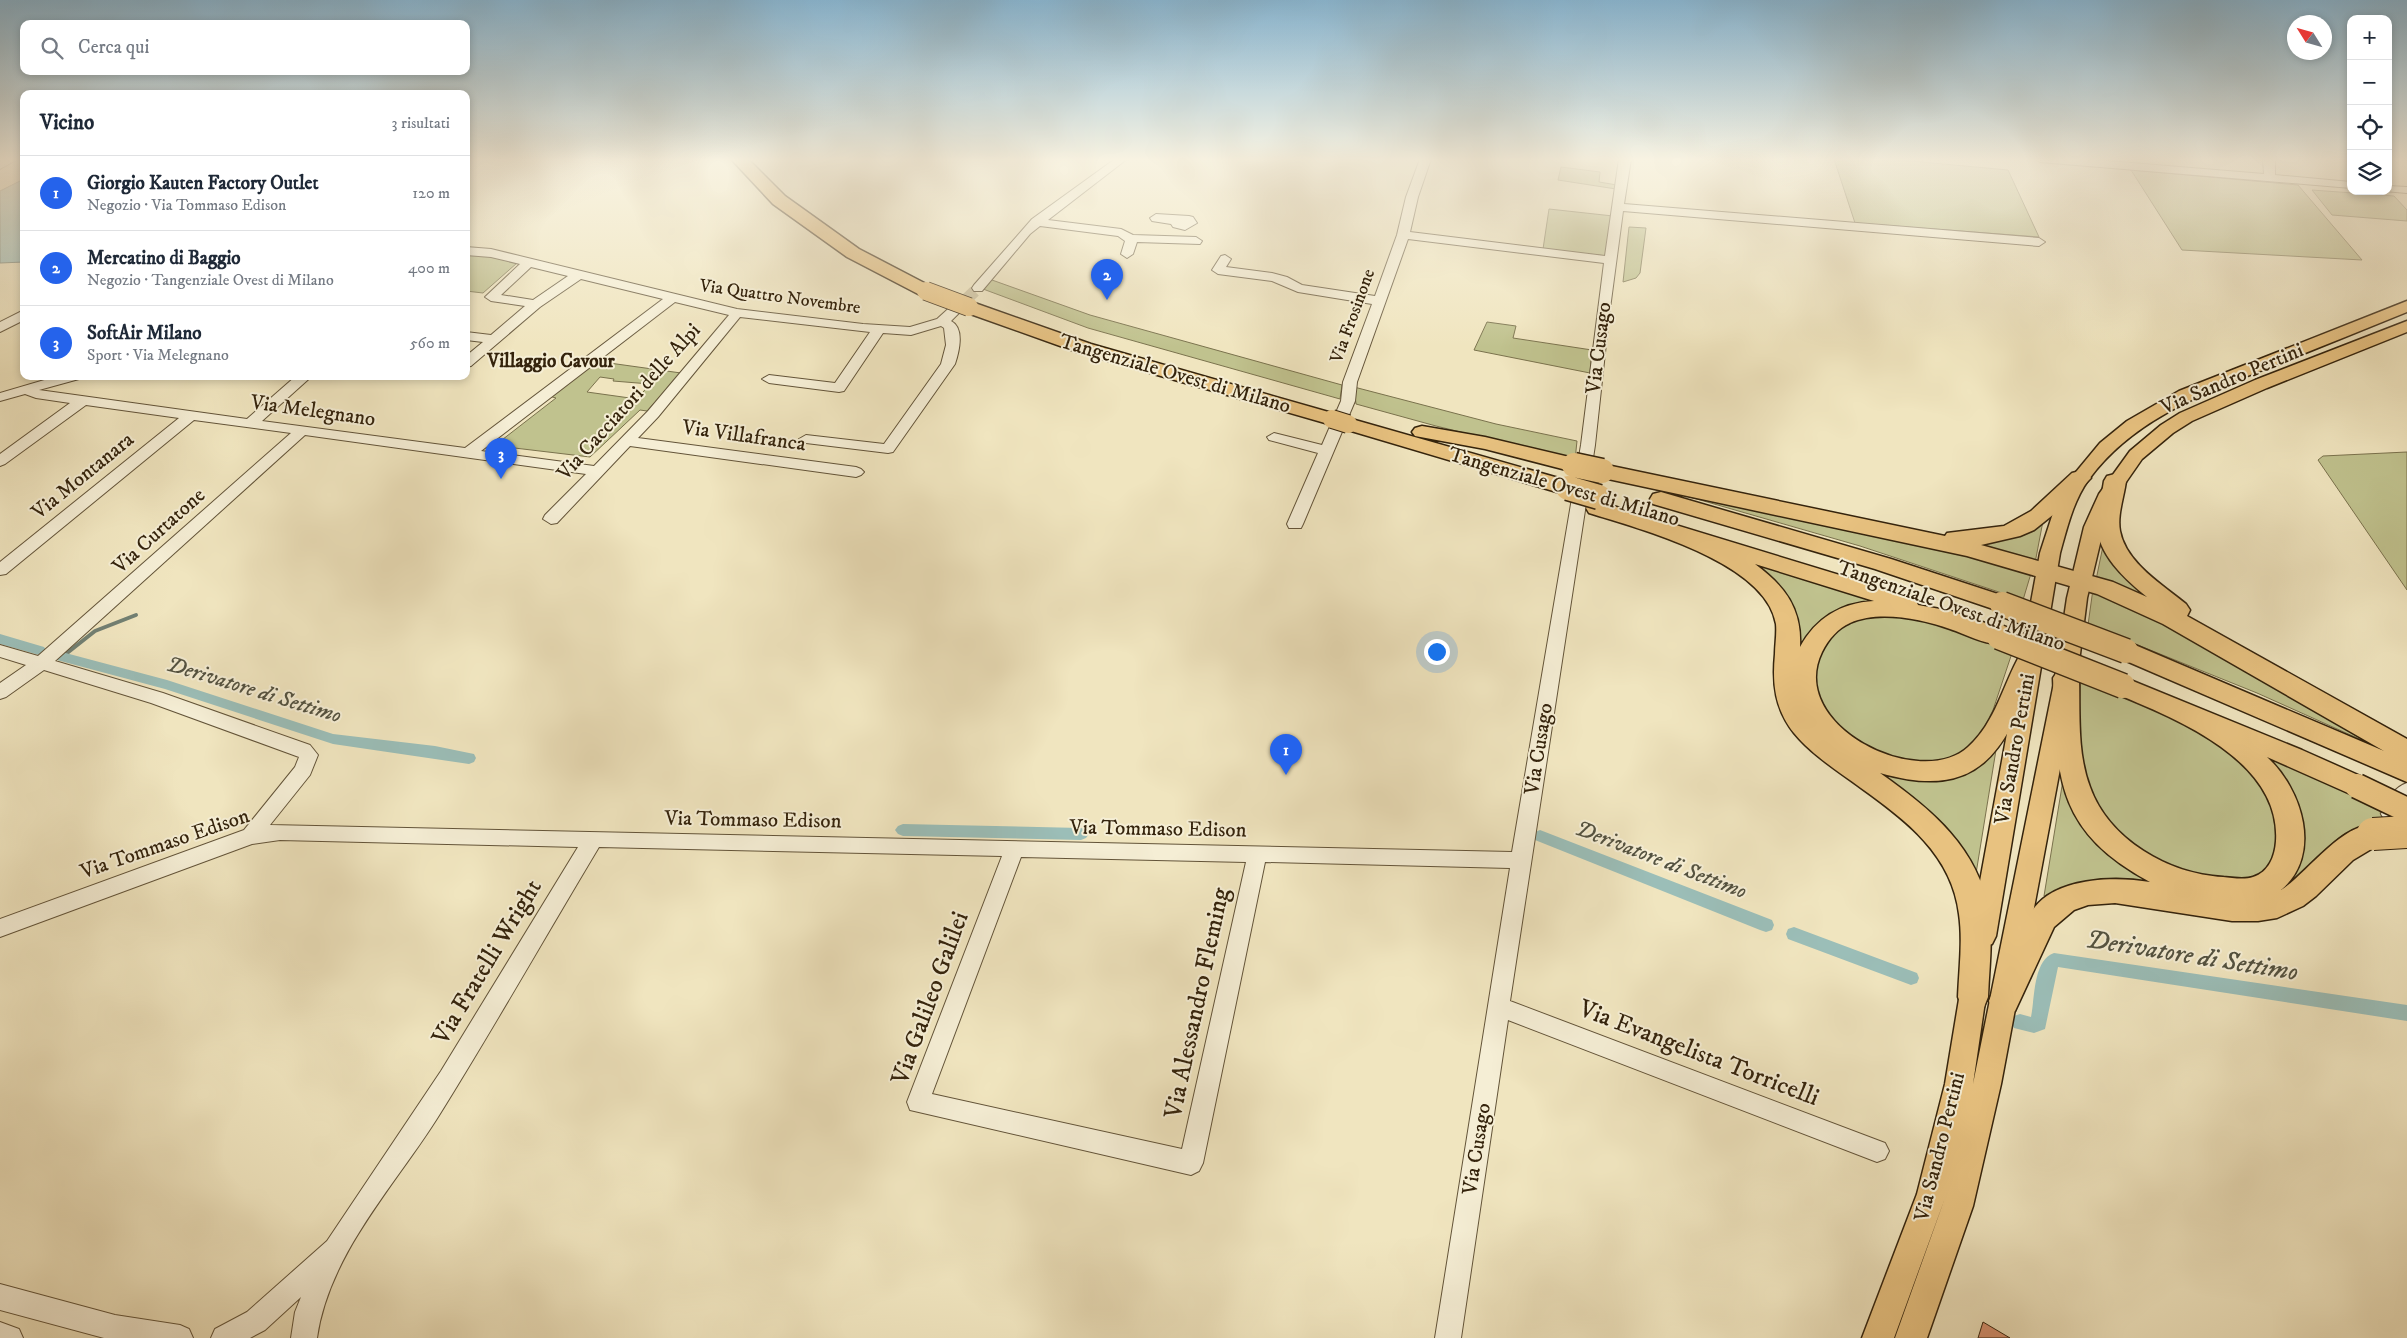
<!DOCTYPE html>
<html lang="it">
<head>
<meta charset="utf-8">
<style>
	:root { --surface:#fff; --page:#f2f2f3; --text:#1f2937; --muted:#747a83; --line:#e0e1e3; --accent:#2563eb }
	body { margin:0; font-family:"IM FELL DW Pica",serif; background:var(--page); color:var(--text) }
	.controls { position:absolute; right:15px; top:15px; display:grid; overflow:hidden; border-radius:10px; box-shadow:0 2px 8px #0003 }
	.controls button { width:45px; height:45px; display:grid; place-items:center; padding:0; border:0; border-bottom:1px solid var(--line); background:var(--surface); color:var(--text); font:25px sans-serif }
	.compass { position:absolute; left:2287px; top:15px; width:45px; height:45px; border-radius:50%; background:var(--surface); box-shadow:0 2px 8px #0003; rotate:307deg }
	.you { position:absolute; left:1436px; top:651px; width:18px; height:18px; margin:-12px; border:4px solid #fff; border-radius:50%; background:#1a73e8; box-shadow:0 0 0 8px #1a73e833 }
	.badge { display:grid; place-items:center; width:32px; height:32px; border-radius:50%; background:var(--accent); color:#fff; font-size:16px; font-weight:700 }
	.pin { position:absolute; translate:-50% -41px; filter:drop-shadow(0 1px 2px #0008) }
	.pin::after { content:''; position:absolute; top:26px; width:18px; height:15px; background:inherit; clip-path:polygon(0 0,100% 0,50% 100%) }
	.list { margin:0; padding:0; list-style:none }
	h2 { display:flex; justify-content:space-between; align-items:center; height:65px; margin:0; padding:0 20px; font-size:21px }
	h2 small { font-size:16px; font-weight:400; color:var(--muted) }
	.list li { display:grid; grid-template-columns:32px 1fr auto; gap:15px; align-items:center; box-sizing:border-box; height:75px; padding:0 20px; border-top:1px solid var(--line) }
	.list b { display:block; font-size:19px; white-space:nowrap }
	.list p { margin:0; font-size:16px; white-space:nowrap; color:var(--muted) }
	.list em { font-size:16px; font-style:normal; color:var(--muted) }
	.icon { flex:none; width:28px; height:28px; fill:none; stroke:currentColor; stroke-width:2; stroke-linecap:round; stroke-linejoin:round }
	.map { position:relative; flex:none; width:2407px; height:1338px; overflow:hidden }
	.search { position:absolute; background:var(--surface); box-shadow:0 2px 8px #0003; left:20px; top:20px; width:450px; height:55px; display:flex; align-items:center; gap:12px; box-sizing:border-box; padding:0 18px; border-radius:10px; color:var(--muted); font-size:19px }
	.panel { position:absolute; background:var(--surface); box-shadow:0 2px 8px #0003; left:20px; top:90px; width:450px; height:290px; border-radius:10px }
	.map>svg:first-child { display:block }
</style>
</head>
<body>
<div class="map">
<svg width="2407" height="1338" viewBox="0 0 2407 1338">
	<rect width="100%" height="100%" fill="#f0e5bf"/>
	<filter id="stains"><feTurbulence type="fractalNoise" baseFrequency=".004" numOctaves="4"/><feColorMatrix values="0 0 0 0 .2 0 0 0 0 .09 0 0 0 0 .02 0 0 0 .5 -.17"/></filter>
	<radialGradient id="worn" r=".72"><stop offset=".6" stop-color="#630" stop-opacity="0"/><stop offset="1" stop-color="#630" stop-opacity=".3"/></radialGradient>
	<path fill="#c0c28e" stroke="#7a724d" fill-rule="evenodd" d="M1834,159h55l119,11 31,67 -184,-14z
		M1561,167l39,5 -1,10 18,3 -1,4 -58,-9z
		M2131,170l167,15 64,75 -180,-10z
		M2312,190l82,6 13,14v11l-75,-6z
		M1549,209l64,7 -6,40 -64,-7z
		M1629,227l17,1 -6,45 -4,5 -13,4z
		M466,254l16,1 35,8 -34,30 -17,-2z
		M992,280l98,35 252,70 -2,14 -252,-71 -105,-39z
		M1487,322l29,4 -3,12 79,12 -2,23 -116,-23z
		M595,361l86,12 -34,38 -7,-1 -50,47 -84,-10 -8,-4 58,-45 -7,-2zM600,377l14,2 -1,2 37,3 -13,15 -50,-7z
		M1354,387l142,37 81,17 -2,19 -139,-34 -80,-22z
		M2407,452v138l-89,-130 5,-4z
		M1685,492l347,78 -9,30 -163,-54 -177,-51z
		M2043,521l-8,42 -72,-19z
		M2104,541l67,69 -75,-30z
		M1751,559l143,45c-17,0 -36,-1 -52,5 -16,6 -27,18 -37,32 -6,9 -8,21 -9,32 -2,61 69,99 122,104 31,2 56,-3 78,-27l-22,136c-23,-58 -68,-86 -117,-120 -19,-14 -41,-29 -54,-48 -24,-37 3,-72 -11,-108 -7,-18 -26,-31 -41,-43l-3,-3z
		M2093,589l23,7 268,154 -127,-57 -169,-68z
		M1879,614l37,3 97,33 -20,60 -16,32 -18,18 -65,3 -69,-42 -15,-51 28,-45z
		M2081,677l134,59 55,52 9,71 -22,20 -51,3 -86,-40 -37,-51 -5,-60z
		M2244,742l140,64 -4,7 6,12c-11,0 -23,0 -34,5 -35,16 -53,62 -94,70 -22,4 -43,1 -64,-3 -53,-10 -98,-23 -150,-1l19,-116c8,15 14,31 24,44 32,45 133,95 186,65 39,-21 28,-77 8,-108 -10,-16 -23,-27 -37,-39z"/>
	<path fill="#9bbeb8" stroke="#728073" d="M24,179v83l-24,1v-72z"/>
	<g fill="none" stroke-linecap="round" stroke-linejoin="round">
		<path stroke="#728073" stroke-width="4" d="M62,657l33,-26 41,-16"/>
		<path fill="#9bbeb8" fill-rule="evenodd" d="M0,634l44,13 2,3 -7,5 -39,-11z
			M58,651l109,29 166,54 102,12 39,8 2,4 -2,4 -5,2 -136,-20 -168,-55 -112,-30 -2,-3 2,-3z
			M903,824l178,4 5,2 3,4 -3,4 -5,2 -178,-4 -5,-2 -3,-4 3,-4z
			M1540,830l232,90 2,5 -2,5 -6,2 -6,-2 -225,-90 -3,-4 3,-4z
			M1794,927l123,46 2,5 -2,5 -6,2 -123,-46 -2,-5 2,-5z
			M2054,953l353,52v16l-349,-54 -13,62 -11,4 -20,-5 -3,-6 3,-6 6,-2 11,3c4,-19 2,-57 23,-64z"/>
	</g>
	<path fill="#da9372" stroke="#34230c" d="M1983,1322l27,16h-32z"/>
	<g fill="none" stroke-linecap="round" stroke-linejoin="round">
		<path stroke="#cabe9b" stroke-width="12" stroke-dasharray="12 6" stroke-linecap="butt" d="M953,312l25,-24"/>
		<defs>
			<path id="minor" d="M4,159h14l-18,10v-7z
				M1115,159h12l-79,61 73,9 12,6 63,2 6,4 -2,3 -63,-2 -4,12 -6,4 -6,-4 4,-13 -7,-5 -78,-10 -10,8 -48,57h-8l-2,-3 2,-3 58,-66z
				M1420,159h11l-13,38 -8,35 195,24 14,-97h12l-7,45 415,34 6,4 -6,4 -416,-35 -14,105 -14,129 -85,556 375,142 4,8 -4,8 -8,3 -369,-142 -47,318h-26l75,-470 -245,-6 -62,301 -4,8 -8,4 -281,-65 -3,-8 95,-246 -403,-9c-54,90 -106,182 -161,270 -44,70 -109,137 -121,221h-26l4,-26 6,-15 -36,33 -15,8h-39l4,-9 32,-17 80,-71 114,-170 137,-224 -298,-7 -28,4 -252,93v-18l244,-89 51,-63 4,-10 -148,-54 -107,-33 -38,27 -6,2v-16l26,-18 -26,-8v-12l38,11 253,-223 -97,-13 -188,154 -6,1v-13l179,-144 -93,-13 -81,59 -5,2v-12l70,-51 -34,-5 -11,-4 -25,7v-8l58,-17h23l-2,3 -40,11 208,29 49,-43h16l-50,45 203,27 198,-149 -82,-20 -41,28 -69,59 -5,1v-11l17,-14 -17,-2v-8l25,3 34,-29 -34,-5 -6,-4 35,-33 -29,-7 -25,-2v-8l25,2 246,60 126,15 47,3 27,-8 11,-10h10l2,3 -9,9c14,7 8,31 4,43l-62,88 -5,1 -82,-10 -7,-4 7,-4 78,9 57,-80 5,-19 -2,-17 -3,-2 -30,9 -28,-2 -39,58 -5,1 -70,-9 -7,-4 7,-4 66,8 35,-51 -130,-15 -82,100 -20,21 218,29 5,2 3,3 -3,3 -5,2 -226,-31 -73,77 -6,1 -8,-5 2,-4 41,-41 -281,-39 -250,226 108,32 147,52 8,10 -8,20 -40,50 1242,27 69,-407 23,-182 -196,-24 -51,143 -2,19 -52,123 -2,4h-12l-2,-4 31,-71 -49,-13 -2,-3 7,-4 48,12 19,-44 2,-19 29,-78 -74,-12 -26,-11 -54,-7 -6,-4 9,-14 4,-1 6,4 -5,8 46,6 15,4 15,8 73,11 22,-61 9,-38zM531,267l37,9 -35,24 -32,-5zM675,302l54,13 -81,96 -54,55 -113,-15zM1021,857l225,5 -64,287 -250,-55z
				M2035,159h48l181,15 -1,-15h12v16l76,7v6l-311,-26z
				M2388,186l19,1v6l-23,-2h4z
				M1156,214l33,2 4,1 4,6 -12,7 -12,-3 -2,-3 -19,-3 -2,-3z
				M24,310v10l-24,12v-10z
				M2407,783v20l-9,16 -7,3 -7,-3 -3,-5c5,-13 13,-27 26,-31z
				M0,1284l115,31 65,10 9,4 4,9h-89l-104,-28z
				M0,1322l19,7 4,9h-23z"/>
			<path id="major" d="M2407,301v11c-45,18 -89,36 -134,54 -68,27 -139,52 -184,113 -16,22 -22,49 -29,74l-64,383 -4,8 -9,3 -9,-3 -4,-8 70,-383 15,-46 16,-29 29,-35 27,-22 52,-30z
				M2407,321v11l-140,56 -75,33 -19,12 -31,26 -25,36 -13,32 -17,71 -10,80 -76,406 -28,122 -46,132h-32l50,-140 -51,140h-32l55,-144 28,-110 17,-103 4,-8 9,-3 9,3 4,8 -15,103 -13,53 13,-53 82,-406 12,-80 17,-71 15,-33 31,-43 31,-26 19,-12 75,-33z"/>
			<path id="highway" d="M731,159h17l37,37 74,53 73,38 3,4 -3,4h-12l-73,-38 -74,-53z
				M969,301l122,43 248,71 3,4 13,1 221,63 3,5 -3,5 -8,2 -8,-2 -219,-65 -3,-4 -13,-1 -248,-71 -115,-41 -2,-4 2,-4z
				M1422,426l63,11 97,23 3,5 -3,5 -8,2 -89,-23 -70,-13 -3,-4 3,-4z
				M1602,464l343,72 2,-3 57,-7 27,-15 41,-38 8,-2 8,2 3,5 -32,32 -25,20 -14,6 -39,9 132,37 34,15c-22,-18 -50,-43 -50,-73 1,-15 5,-29 7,-43l3,-5 8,-2 8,2 3,5c-2,16 -9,34 -6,50 6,32 43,54 66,73l4,6 -3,6 220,123v43l-290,-125 -3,-6 3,-6 9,-3 9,3 249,106 -221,-127 -66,-30 -130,-38 -373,-80 -3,-5 3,-5z
				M1661,492l230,67 119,39 4,6 -4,6 -8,2 -127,-43 -222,-65 -3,-5 3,-5z
				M1597,501l318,97 3,7 33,6 57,20 3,6 -3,6c-18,5 -40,-8 -58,-14 -29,-10 -71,-19 -100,-6 -12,5 -22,17 -28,29 -36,74 98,139 146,95 28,-25 35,-63 53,-94l9,-3 9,3 3,6c-36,83 -54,145 -162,114 51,36 99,75 109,140 4,27 0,56 -1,84l-4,10 -11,4 -11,-4 -4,-10c1,-27 5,-56 1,-83 -7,-59 -53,-94 -98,-126 -23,-17 -49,-33 -67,-55 -19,-24 -22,-49 -19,-79 0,-9 2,-20 1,-30 -10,-62 -136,-95 -187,-111l-3,-5 3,-5zM1755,564l119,37c-34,2 -58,17 -74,46 2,-38 -15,-61 -45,-83z
				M2066,669l9,3 4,6c1,36 -2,75 11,109 19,53 79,87 133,90 9,1 22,3 30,0 16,-5 22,-21 23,-36 5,-81 -101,-123 -162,-148l-4,-7 4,-7 9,-2 179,73 65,29 4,7 -4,7 -10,4 -90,-40c35,32 56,98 14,133 27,-17 67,-76 102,-64l4,8 -4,8 -30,18 -37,36 -13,10 -26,12 -19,3h-26l-117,-18 -27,2 -14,5 -20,17 -39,84 -11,4 -11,-4 -4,-10c12,-27 27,-66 43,-90 22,-34 83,-35 118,-29 -96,-52 -93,-106 -97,-204l4,-6z"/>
		</defs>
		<use href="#minor" stroke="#635439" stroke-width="2"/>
		<use href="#major" stroke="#34230c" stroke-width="3"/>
		<use href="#highway" stroke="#34230c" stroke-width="3"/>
		<use href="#minor" fill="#f5eed5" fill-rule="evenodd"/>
		<use href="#major" fill="#e8c280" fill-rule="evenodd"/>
		<use href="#highway" fill="#e8c280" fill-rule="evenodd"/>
		<defs>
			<path id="highway-bridge-far2" d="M926,291l43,16
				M1332,419l16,5"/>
			<path id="highway-bridge-far1" d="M1574,465l28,6
				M1568,488l31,9
				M2002,604l124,47
				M1999,637l124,49
				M2357,786l50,24"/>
			<path id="highway-bridge" d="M2373,834l34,-2"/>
		</defs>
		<use href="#highway-bridge-far2" stroke="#34230c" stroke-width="20" stroke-linecap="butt"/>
		<use href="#highway-bridge-far1" stroke="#34230c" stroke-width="27" stroke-linecap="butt"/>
		<use href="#highway-bridge" stroke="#34230c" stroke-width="34" stroke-linecap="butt"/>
		<use href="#highway-bridge-far2" stroke="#e8c280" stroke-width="18"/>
		<use href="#highway-bridge-far1" stroke="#e8c280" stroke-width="24"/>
		<use href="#highway-bridge" stroke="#e8c280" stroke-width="32"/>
	</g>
	<linearGradient id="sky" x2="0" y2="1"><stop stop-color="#89b8d5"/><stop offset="0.46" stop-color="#f8f3e2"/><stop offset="1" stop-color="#f8f3e2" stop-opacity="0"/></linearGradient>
	<rect width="2407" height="347" fill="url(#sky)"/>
	<g text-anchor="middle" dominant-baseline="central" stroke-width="4" stroke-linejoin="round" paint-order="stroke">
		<g font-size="18" fill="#34230c" stroke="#f5eed5">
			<text transform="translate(780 297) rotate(8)">Via Quattro Novembre</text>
			<text transform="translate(1353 316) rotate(-70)">Via Frosinone</text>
		</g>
		<g font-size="19" font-weight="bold" fill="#34230c" stroke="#f5eed5">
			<text x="551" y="361">Villaggio Cavour</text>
		</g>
		<g font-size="21" fill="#34230c" stroke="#f5eed5">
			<text transform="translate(1599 348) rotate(-83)">Via Cusago</text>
			<text transform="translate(1175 374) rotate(16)">Tangenziale Ovest di Milano</text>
			<text transform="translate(2232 379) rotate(-23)">Via Sandro Pertini</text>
			<text transform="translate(629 402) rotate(-48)">Via Cacciatori delle Alpi</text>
			<text transform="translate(313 411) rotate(8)">Via Melegnano</text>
			<text transform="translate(744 436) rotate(8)">Via Villafranca</text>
			<text transform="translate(83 476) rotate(-39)">Via Montanara</text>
			<text transform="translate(1564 487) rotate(16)">Tangenziale Ovest di Milano</text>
			<text transform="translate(159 531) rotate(-42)">Via Curtatone</text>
			<text transform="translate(1951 606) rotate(19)">Tangenziale Ovest di Milano</text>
			<text transform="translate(1539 749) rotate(-81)">Via Cusago</text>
			<text transform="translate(2015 749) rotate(-80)">Via Sandro Pertini</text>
			<text transform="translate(753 820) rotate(1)">Via Tommaso Edison</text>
			<text transform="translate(1158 829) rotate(1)">Via Tommaso Edison</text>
			<text transform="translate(165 844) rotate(-19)">Via Tommaso Edison</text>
			<text transform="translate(1940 1147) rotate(-76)">Via Sandro Pertini</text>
			<text transform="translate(1477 1149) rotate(-81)">Via Cusago</text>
		</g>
		<g font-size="22" font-style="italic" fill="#535240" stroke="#f5eed5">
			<text transform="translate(254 690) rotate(17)">Derivatore di Settimo</text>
			<text transform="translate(1661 860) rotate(21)">Derivatore di Settimo</text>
		</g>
		<g font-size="25" fill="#34230c" stroke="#f5eed5">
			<text transform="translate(487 962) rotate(-59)">Via Fratelli Wright</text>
			<text transform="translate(930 998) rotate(-70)">Via Galileo Galilei</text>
			<text transform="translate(1197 1003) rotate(-78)">Via Alessandro Fleming</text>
			<text transform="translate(1699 1053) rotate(21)">Via Evangelista Torricelli</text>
		</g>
		<g font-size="26" font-style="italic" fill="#535240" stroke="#f5eed5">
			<text transform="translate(2192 956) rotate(9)">Derivatore di Settimo</text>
		</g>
	</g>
	<rect width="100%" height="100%" filter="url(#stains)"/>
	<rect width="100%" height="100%" fill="url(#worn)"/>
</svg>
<div class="controls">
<button>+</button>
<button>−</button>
<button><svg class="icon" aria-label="locate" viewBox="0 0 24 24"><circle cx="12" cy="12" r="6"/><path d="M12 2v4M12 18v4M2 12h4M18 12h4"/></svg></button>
<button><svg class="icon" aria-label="layers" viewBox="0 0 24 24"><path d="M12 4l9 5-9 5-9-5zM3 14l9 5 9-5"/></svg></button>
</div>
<svg class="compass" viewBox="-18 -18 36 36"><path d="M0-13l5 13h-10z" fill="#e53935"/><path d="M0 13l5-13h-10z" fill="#747a83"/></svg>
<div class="you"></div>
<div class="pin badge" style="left:1286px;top:775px">1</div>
<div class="pin badge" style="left:1107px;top:300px">2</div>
<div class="pin badge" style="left:501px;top:479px">3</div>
<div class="search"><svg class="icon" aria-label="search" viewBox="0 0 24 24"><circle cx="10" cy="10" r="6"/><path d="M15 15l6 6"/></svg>Cerca qui</div>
<section class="panel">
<h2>Vicino<small>3 risultati</small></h2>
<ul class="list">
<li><span class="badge">1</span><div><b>Giorgio Kauten Factory Outlet</b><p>Negozio · Via Tommaso Edison</p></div><em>120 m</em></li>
<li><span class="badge">2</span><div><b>Mercatino di Baggio</b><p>Negozio · Tangenziale Ovest di Milano</p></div><em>400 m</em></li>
<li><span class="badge">3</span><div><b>SoftAir Milano</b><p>Sport · Via Melegnano</p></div><em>560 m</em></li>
</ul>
</section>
</div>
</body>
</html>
